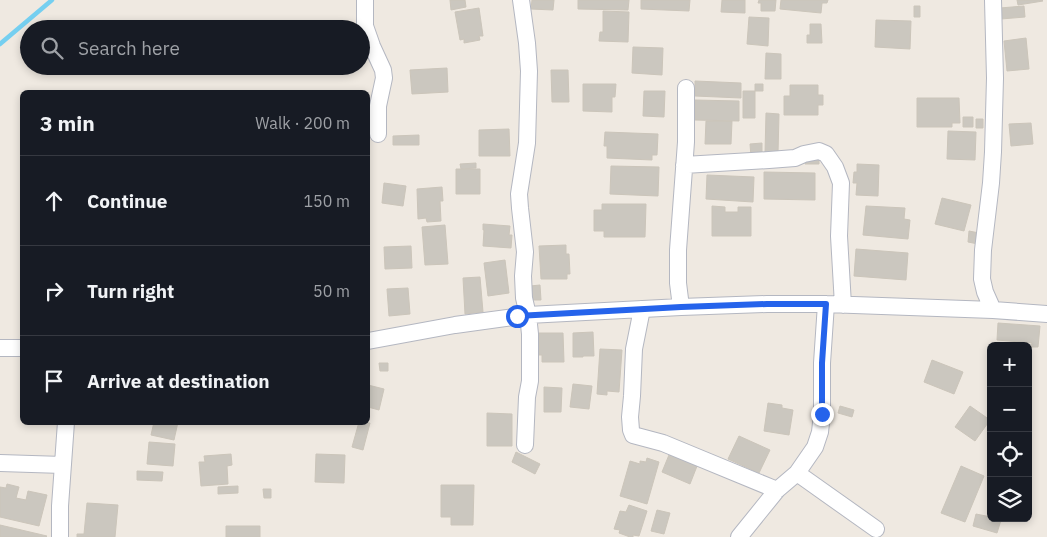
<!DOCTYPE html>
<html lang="en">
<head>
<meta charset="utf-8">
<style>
	:root { --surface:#171b24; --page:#20242c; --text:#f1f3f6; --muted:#9ea1a6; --line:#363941 }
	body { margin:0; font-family:"IBM Plex Sans",sans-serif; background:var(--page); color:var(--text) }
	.controls { position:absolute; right:15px; bottom:15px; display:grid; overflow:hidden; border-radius:8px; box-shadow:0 2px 8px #0003 }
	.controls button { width:45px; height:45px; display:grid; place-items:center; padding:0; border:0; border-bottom:1px solid var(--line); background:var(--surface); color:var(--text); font:25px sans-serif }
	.stop { position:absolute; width:15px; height:15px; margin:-11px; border:4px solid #2563eb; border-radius:50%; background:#fff }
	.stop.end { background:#2563eb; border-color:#fff; box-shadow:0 1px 5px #0008 }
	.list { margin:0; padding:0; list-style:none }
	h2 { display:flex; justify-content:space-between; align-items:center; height:65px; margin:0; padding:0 20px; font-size:21px }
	h2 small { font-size:16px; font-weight:400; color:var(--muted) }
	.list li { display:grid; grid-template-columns:32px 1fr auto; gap:15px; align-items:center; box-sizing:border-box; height:90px; padding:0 20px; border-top:1px solid var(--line) }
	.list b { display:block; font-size:19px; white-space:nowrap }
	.list em { font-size:16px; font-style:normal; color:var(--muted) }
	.icon { flex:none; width:28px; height:28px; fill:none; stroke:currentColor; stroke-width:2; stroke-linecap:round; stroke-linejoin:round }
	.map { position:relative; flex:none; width:1047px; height:537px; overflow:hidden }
	.search { position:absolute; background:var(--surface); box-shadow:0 2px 8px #0003; left:20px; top:20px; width:350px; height:55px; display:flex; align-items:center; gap:12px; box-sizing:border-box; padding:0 18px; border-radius:28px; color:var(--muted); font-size:19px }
	.panel { position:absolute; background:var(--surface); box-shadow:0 2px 8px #0003; left:20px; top:90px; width:350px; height:335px; border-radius:8px }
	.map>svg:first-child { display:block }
</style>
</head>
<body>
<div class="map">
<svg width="1047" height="537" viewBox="0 0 1047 537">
	<rect width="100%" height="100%" fill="#efe9e1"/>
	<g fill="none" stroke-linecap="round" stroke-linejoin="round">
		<path stroke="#75cff0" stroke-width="4.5" d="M0,44l52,-44"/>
	</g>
	<path fill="#cbc7bf" stroke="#cbc5ba" d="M450,0h15l1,7 -15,3z
		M532,0h22l-1,10 -22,-1z
		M578,0h51l-1,10 -50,-1z
		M641,0h49l-1,11 -48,-2z
		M722,0h23v13l-24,-1z
		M759,0h17l-1,11h-14v-8h-3z
		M781,0h47l-1,3h-5l-1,10 -41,-4z
		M1017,0h25l1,1 -25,4z
		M914,6h6v11h-6z
		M1024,6l1,11 -24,2 -1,-11z
		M479,8l4,28h-4l1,4 -16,3v-4l-4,1 -5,-28z
		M603,11l26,1 -1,30 -29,-1 1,-9h3z
		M749,17l20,1 -1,28 -21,-2z
		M876,20l35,1 -1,28 -35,-2z
		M810,24h11l1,19h-15v-8h3z
		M1026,38l3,31 -22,2 -3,-30z
		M633,47l30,1 -1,27 -30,-2z
		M766,53l15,1v25h-16z
		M447,68l1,24 -36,2 -2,-24z
		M551,70h17l1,32h-17z
		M695,81l46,2v15l-46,-2z
		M583,84h33l-1,13h-3v15l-29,-1z
		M755,84h8v7h-8z
		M790,85h28v10h5v10h-5v10h-34v-19h6z
		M644,91h21l-1,26 -21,-1z
		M743,91h12v27h-12z
		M917,98h42l1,25h-8v4h-35z
		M695,100l44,1v20l-44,-1z
		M766,113l13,1 -1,39h-13z
		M963,117h10v10h-10z
		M976,119h7v9h-7z
		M706,121h26l-1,23h-26z
		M1031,123l2,21 -22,2 -2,-22z
		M509,129l1,27h-31v-26z
		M948,131l28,1 -1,28 -28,-1z
		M605,132l53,2 -1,21h-5v5l-45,-2v-12h-3z
		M419,135v10h-26v-9z
		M762,143v13l-11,1 -1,-13z
		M805,156h14v8h-14z
		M476,163v5l-15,1 -1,-5z
		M857,164l22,1 -1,31 -22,-1 1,-12h-4l1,-11h3z
		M611,166l48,1 -1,29 -48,-2z
		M456,169h24v25h-24z
		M764,172l51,1v27l-51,-1z
		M707,175l47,2 -1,25 -47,-3z
		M384,183l22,3 -3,20 -21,-3z
		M442,187l1,14h-3l1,20 -14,1 -1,-4 -8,1 -1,-30z
		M942,198l29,7 -7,26 -29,-7z
		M602,204h44l-1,33h-41v-6h-10v-21h8z
		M712,206l13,1v5h13v-5h13v29h-39z
		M866,206l39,2 -1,11 6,1 -2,19 -45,-4z
		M483,224l27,2 -1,9h3l-1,13 -28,-2 1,-16h-1z
		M445,225l3,39 -23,1 -3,-38z
		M969,231l10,2 -1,11 -10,-2z
		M566,245v9h3l1,20h-3v5h-26l-2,-33z
		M411,246l1,22 -27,1 -1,-22z
		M856,249l52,4 -2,27 -52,-4z
		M505,260l4,33 -21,3 -4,-33z
		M480,277l3,35 -18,2 -2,-36z
		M540,285l1,15h-11v-14z
		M408,288l2,26 -21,2 -2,-27z
		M998,323l42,3 -2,21h-7l1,-4 -35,-3z
		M593,332l1,24h-11v1h-10v-24z
		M539,333h24l1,29h-22v-7h-3z
		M600,349l22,1 -3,42 -12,-1v4l-10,-1z
		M932,360l31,12 -9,22 -30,-12z
		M379,363h9v8h-8z
		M573,384l19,2 -3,23 -19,-2z
		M368,385l16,4 -5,21 -11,-3z
		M544,387l18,1 -1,24h-17z
		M768,403l14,2v3l11,2 -4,25 -25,-4z
		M840,406l14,4 -2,7 -14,-4z
		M970,406l20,14 -15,21 -20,-14z
		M487,413l25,1v32h-25z
		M154,422h24l-4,18 -23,-5z
		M359,422l11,1 -7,27 -11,-3z
		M739,436l31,14 -11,23 -31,-14z
		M149,442l26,2 -2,22 -26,-2z
		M671,450l28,11 -9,23 -28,-12z
		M516,452l24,12 -5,10 -23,-12z
		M231,454l1,11 -5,1 1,18 -27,2 -2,-24h6l-1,-6z
		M316,454l29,1 -1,28 -29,-1z
		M647,458l12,4 -12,42 -27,-8 10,-35 10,3v-3l6,1z
		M961,466l23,10 -19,46 -24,-9z
		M137,471l26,1 -1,9 -25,-1z
		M7,484l12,3 -3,11 10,2 2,-9 19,4 -8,31 -39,-9v-30l6,1z
		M441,485h33l-1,40h-22v-8h-10z
		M238,486v7l-20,1v-7z
		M263,489h8v9h-7z
		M87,503l31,2 -3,32h-38v-3h7z
		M629,505l18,6 -8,25 -6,-1v2h-3l-11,-4 1,-3 -6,-1 6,-18 6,1z
		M657,510l13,3 -6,21 -13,-3z
		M976,514l15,3v1l10,2 -4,13 -24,-7z
		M0,525l47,11 -1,1h-46z
		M226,526h34v11h-34z"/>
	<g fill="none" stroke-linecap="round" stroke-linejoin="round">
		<defs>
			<path id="street" d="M365,0v26l7,20 11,24 1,8 -6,28v28
				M521,0l6,43 2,28 -2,72 -8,51 1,14 5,44 -2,24 1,22 4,17 2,19v47l-3,16 -2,48
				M684,165l85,-5 26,-2 9,-4 15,-3 7,3 9,13 6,16 -2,53 4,69
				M681,307l-3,-24v-33l8,-108v-54
				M642,309l-8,40 -2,47 -2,21 1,13 2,5 30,8 114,47
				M993,310l-8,-18 -3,-13 1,-29 8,-67 2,-31 2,-74 -2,-78
				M368,341l87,-16 73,-10 153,-8 86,-3h59l167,6 54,4
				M0,348h22
				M0,463l63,2
				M797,473l79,56
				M60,537v-31l6,-84
				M739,537l38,-47 20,-17 18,-26 5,-15 2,-18v-51l4,-59"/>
		</defs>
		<use href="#street" stroke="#b4b7c1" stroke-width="18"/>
		<use href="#street" stroke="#fff" stroke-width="16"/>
	</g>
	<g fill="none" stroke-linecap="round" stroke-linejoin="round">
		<path stroke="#2563eb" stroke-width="6" d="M517,316l164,-9 86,-3h59l-4,59v51"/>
	</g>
</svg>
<div class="controls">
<button>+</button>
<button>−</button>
<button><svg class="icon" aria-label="locate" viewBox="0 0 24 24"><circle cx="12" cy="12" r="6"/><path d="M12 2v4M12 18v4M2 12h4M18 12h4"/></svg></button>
<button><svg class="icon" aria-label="layers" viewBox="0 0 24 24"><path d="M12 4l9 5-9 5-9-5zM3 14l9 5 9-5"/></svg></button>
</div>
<div class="stop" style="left:517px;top:316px"></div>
<div class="stop end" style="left:822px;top:414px"></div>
<div class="search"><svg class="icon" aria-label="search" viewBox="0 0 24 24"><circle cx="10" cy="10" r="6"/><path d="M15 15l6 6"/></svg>Search here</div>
<section class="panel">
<h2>3 min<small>Walk · 200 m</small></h2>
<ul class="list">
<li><svg class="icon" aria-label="ahead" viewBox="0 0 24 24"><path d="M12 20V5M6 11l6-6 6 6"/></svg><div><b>Continue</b></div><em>150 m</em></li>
<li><svg class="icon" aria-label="right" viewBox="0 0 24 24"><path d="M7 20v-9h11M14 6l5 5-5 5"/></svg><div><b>Turn right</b></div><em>50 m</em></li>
<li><svg class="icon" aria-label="arrive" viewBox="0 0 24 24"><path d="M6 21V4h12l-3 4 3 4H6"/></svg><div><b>Arrive at destination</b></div></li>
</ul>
</section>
</div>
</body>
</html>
